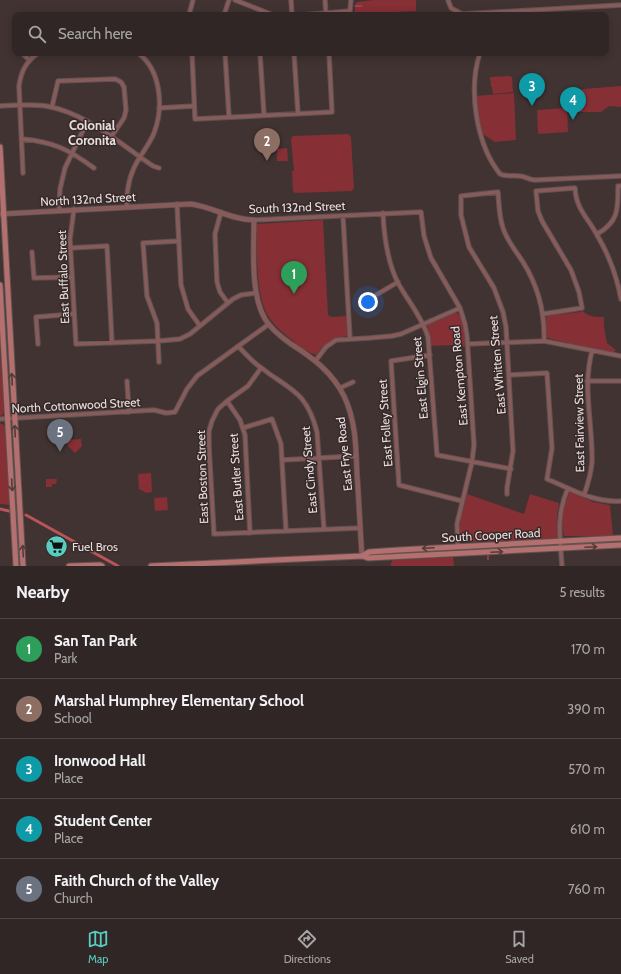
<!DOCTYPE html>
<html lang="en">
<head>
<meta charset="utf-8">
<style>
	:root { --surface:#312626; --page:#392e2e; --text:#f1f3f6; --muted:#a8a5a7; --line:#4c4343; --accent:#58cec1 }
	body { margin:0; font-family:Cabin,sans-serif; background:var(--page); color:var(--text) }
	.you { position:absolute; left:368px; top:302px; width:14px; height:14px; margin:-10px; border:3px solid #fff; border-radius:50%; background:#1a73e8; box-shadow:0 0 0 6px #1a73e833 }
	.badge { display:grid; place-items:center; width:26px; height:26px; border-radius:50%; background:var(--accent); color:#fff; font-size:13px; font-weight:700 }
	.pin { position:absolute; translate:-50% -33px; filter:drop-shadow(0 1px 2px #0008) }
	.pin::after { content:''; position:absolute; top:21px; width:14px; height:12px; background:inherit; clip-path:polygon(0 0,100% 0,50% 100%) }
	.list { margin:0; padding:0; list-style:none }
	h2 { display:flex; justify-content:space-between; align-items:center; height:52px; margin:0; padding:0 16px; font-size:17px }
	h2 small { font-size:13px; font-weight:400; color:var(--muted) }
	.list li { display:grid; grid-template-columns:26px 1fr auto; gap:12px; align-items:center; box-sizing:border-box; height:60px; padding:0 16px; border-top:1px solid var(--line) }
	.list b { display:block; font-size:15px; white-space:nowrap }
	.list p { margin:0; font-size:13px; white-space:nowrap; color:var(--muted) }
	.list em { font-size:13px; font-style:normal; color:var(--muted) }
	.icon { flex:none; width:22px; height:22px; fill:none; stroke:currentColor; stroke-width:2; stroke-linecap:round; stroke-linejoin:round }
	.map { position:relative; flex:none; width:621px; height:566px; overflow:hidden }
	.search { position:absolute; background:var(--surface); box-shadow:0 2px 10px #0003; left:12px; right:12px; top:12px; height:44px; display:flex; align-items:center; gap:10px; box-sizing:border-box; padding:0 14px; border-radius:8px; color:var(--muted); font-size:15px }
	.sheet { height:352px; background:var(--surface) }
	nav { display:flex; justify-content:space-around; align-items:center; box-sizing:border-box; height:56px; border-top:1px solid var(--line); background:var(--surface); font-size:11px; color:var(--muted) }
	nav a { display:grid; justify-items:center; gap:2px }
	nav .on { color:var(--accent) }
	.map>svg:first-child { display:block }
</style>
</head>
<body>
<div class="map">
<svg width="621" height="566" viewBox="0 0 621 566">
	<rect width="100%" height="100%" fill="#413332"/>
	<path fill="#862f35" d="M374,0h42v11l-65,3 4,-3v-6l2,-3z
		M509,76l3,1 1,15 -20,2 -1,-7h-1l-1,-10z
		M621,86v21l-12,-1 -8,6h-23v-14l5,-9z
		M514,93l2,47 -21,2 -15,-10 -5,-36z
		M567,108l1,24 -30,2 -1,-24z
		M348,134l3,3 3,51 -2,3 -57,2 -2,-2 -1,-20h2l-3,-32 2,-3z
		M287,148l1,13h-11v-12z
		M323,220l5,95 3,2 16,-1v20c-16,2 -21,7 -31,19 -9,-3 -17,-9 -24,-15 -9,-7 -19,-15 -25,-26 -12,-22 -10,-65 -10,-90z
		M583,311c5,6 13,6 21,6v10l3,16 9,7 -3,3 -62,-14 -5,-2v-19l1,-2 33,-4z
		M455,313h2c8,6 8,24 9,34l-14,-2 -21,1 -1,-10 -3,-11z
		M0,350l4,61 -1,4 -3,1z
		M0,423l5,3 5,79 -10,-1z
		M81,439l1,7 -7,7 -7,-7 -1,-6z
		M151,473l1,19 -6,1 -7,-4 -1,-15z
		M46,479h11l-1,5h-4v3h-6z
		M570,491l23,11 17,3 3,31h-49c-4,-14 0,-32 6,-45z
		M467,494l57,20 6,-20 29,9 -2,14v21l-52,3 -42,1 -3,-2c-2,-16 3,-31 7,-46z
		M167,497l1,13 -13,1 -1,-13z
		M453,557l1,9h-63v-3l2,-3z"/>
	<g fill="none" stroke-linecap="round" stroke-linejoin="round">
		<path stroke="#b95559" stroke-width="1" d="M355,6h7
			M480,540l1,-6
			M488,555v5"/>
		<path stroke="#b95559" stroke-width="3" d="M0,509l9,2
			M26,515l92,51"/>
		<defs>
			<path id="minor" d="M235,0l38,15
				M291,0l1,15
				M325,0l1,15
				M448,0l3,8 11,6 159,-9
				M189,15l4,-15
				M224,15l5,-15
				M302,15l48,-4 1,-11
				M22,53l7,7
				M192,53l3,66 137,-7 -3,-59
				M225,53l4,64
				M260,53l4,62
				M294,53l4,61
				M480,53c-12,36 -4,91 20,121 6,3 13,1 20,2 5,0 9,4 15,4l86,-4
				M0,106c15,-1 31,-2 46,0 41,7 74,38 107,60l6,2
				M52,107l6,-26 57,-2 6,3 3,5 2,23 -2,8 -13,19
				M159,108l35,-2
				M22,139c32,3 46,10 72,29
				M23,173l-4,-87c2,-15 7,-24 19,-33
				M177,204l4,81 7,24 12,17
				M127,207c-1,-19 3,-35 13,-50 5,-8 11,-16 14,-24 10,-26 7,-63 -16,-80
				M74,209l-4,30 6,105 82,-3 22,-2 10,-5 43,-35 8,-4 15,-2
				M59,210l1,-21 5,-21 22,-46
				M221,212l-6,22 2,48 3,10 8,11
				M383,213c1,24 4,48 15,70 10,18 24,34 30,54l9,118 74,14
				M343,216l7,123
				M254,220l167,-8 3,24 7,22 29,50 5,16 2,12 7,109 -2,17 -15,62 1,22
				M597,234c22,-12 21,-26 21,-48h3
				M70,248l37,-2 5,97
				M32,252l2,26 38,-1
				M376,295l22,-13
				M543,314l39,-6 -3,-16 -8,-22 -29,-49 -4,-10 -2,-20 39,-3c1,21 13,30 22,47 12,20 20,42 24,64
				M38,344l-2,-27 38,-3
				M468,344l76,-3 77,15
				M238,346c8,8 15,17 25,23 12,10 29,18 39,30 8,10 12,21 15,33l7,97
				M430,355l-39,6 8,124 63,16
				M316,360l10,-13 10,-7 33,-2 23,-2 9,-2 59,-26
				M159,362l-2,-39 -10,-27 -4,-53 36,-2
				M261,368l-13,18 -21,15 -9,8 -6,12 -3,10v15l5,88 146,-6
				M509,375l38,-2 5,75 -5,31c24,10 47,24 74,22
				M127,381l2,31
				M587,381h34
				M340,388l13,-6
				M227,401l13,19 5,15 5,98
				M0,419l154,-9 12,3 9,-1 12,-23 10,-13 72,-52
				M243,428l29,-9 9,25 5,87
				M282,460l74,-4
				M507,494v-6l6,-37 -7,-124 -3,-15 -9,-24 -25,-41 -8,-32v-19l37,-4c1,12 1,25 5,36 4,13 13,23 20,34 15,24 22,51 21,79
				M584,495c4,-11 7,-22 8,-33 1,-38 -10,-74 0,-111
				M562,566c-2,-29 -6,-51 6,-78"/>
			<path id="tertiary" d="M0,214l191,-10c22,3 41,16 63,16 0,29 -4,73 11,99 6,10 16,18 26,25 22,14 41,28 53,52 12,25 12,51 13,78 2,27 3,54 5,82"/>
			<path id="secondary" d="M0,147l23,419
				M0,285l16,281
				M362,556l6,2 253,-13
				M69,566l31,-1 2,1
				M151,566l211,-10 7,-4 29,-2 223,-12"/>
		</defs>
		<use href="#minor" stroke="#5f5251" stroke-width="5.5"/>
		<use href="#tertiary" stroke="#5f5251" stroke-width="6"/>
		<use href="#secondary" stroke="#5f5251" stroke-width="7"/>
		<use href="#minor" stroke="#885b5b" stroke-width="3.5"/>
		<use href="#tertiary" stroke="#885b5b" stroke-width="4.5"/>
		<use href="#secondary" stroke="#b46f6f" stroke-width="5"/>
	</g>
	<defs><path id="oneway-shaft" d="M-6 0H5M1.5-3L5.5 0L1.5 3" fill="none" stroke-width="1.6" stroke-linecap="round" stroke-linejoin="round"/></defs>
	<g stroke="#563a3a">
		<use href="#oneway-shaft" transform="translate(12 379) rotate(-93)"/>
		<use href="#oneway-shaft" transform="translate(15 431) rotate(-93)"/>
		<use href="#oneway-shaft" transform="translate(12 485) rotate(87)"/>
		<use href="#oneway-shaft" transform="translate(591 547) rotate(-3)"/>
		<use href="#oneway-shaft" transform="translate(428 548) rotate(177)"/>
		<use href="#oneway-shaft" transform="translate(23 551) rotate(-93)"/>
		<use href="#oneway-shaft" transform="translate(497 552) rotate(-3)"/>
	</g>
	<defs>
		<symbol id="supermarket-disc" viewBox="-11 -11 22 22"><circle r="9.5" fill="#58cec1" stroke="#362928"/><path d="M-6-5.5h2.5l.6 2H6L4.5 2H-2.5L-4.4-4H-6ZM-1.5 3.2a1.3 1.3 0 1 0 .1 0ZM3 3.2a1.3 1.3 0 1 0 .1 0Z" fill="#111"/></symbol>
	</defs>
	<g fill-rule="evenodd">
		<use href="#supermarket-disc" x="44" y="534" width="25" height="25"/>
	</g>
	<g text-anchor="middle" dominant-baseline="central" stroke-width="3" stroke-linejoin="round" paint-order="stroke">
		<g font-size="12" fill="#e7dedd" stroke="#362928">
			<text transform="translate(88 199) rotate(-3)">North 132nd Street</text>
			<text transform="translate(297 207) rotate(-2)">South 132nd Street</text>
			<text transform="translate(63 277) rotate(-92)">East Buffalo Street</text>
			<text transform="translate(497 365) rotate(-95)">East Whitten Street</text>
			<text transform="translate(459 376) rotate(-95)">East Kempton Road</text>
			<text transform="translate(420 378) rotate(-95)">East Elgin Street</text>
			<text transform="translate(76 405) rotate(-3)">North Cottonwood Street</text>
			<text transform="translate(385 423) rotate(-94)">East Folley Street</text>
			<text transform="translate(579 423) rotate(-91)">East Fairview Street</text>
			<text transform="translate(344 454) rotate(-96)">East Frye Road</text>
			<text transform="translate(309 470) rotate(-95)">East Cindy Street</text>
			<text transform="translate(202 477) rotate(-92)">East Boston Street</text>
			<text transform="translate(236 477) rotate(-94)">East Butler Street</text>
			<text transform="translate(491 535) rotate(-3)">South Cooper Road</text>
		</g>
		<g font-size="12" fill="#e7dedd" stroke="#362928" text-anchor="start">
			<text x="72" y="546">Fuel Bros</text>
		</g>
		<g font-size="13" font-weight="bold" fill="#e7dedd" stroke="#362928">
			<text x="92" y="125">Colonial<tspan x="92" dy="15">Coronita</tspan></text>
		</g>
	</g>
</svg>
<div class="you"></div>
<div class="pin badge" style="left:294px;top:294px;background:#2e9e5b">1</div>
<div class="pin badge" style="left:267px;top:161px;background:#8d6e63">2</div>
<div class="pin badge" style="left:532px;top:106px;background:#0f9aa8">3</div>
<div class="pin badge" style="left:573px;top:120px;background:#0f9aa8">4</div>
<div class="pin badge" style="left:60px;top:452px;background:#6b7280">5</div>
<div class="search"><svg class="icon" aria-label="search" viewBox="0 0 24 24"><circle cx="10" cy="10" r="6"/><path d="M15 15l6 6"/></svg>Search here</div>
</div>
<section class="sheet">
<h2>Nearby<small>5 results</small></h2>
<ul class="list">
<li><span class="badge" style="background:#2e9e5b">1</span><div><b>San Tan Park</b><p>Park</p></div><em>170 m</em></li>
<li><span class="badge" style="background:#8d6e63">2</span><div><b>Marshal Humphrey Elementary School</b><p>School</p></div><em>390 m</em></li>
<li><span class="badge" style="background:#0f9aa8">3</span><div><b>Ironwood Hall</b><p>Place</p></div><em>570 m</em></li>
<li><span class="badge" style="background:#0f9aa8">4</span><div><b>Student Center</b><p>Place</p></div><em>610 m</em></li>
<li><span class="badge" style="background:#6b7280">5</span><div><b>Faith Church of the Valley</b><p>Church</p></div><em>760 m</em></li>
</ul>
</section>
<nav>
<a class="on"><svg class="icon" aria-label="map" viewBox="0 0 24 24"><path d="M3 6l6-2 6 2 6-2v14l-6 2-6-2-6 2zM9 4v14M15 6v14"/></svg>Map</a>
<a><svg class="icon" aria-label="directions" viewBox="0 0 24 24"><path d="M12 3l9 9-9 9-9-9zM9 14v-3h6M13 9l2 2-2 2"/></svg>Directions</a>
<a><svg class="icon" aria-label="saved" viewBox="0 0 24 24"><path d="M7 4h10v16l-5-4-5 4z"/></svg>Saved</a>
</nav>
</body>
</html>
